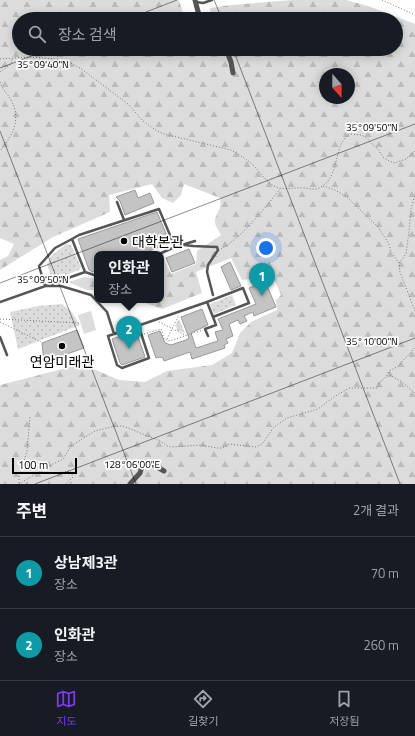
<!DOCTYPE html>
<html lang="ko">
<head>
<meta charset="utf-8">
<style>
	:root { --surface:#171b24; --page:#20242c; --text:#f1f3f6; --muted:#9ea1a6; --line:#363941; --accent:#7c3aed }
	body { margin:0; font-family:"Titillium Web","Noto Sans KR",sans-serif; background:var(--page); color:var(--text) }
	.compass { position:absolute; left:319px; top:68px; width:36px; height:36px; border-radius:50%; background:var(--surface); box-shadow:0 2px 10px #0003; rotate:159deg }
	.scale { position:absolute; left:12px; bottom:10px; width:65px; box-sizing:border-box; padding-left:4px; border:2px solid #000; border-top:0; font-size:11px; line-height:14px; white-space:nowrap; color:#000; -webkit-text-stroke:3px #fff; paint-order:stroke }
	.you { position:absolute; left:266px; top:248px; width:14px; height:14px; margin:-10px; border:3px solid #fff; border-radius:50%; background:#1a73e8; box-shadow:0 0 0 6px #1a73e833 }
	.badge { display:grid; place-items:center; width:26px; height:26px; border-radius:50%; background:var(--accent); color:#fff; font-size:13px; font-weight:700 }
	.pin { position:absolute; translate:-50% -33px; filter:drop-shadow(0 1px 2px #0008) }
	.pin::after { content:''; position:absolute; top:21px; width:14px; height:12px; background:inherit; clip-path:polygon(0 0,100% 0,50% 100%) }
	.popup { position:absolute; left:94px; top:251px; width:70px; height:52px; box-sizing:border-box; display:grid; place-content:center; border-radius:8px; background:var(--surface); filter:drop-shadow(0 1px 3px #0005); font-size:13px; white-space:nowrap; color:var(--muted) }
	.popup b { font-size:15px; color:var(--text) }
	.popup::after { content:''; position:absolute; left:50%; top:100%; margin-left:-8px; border:8px solid transparent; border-top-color:var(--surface) }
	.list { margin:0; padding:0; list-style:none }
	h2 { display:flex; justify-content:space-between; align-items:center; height:52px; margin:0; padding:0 16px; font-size:17px }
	h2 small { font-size:13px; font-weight:400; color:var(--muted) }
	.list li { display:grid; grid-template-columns:26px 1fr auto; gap:12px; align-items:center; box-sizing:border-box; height:72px; padding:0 16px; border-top:1px solid var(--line) }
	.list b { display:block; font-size:15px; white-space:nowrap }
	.list p { margin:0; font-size:13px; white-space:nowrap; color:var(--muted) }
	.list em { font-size:13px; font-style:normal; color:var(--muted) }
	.icon { flex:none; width:22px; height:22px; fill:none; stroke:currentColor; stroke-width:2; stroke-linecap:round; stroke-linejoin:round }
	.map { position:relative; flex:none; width:415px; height:484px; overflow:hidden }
	.search { position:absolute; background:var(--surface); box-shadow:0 2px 10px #0003; left:12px; right:12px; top:12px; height:44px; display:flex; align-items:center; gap:10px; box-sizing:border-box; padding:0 14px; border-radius:22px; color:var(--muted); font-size:15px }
	.sheet { height:196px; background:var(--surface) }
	nav { display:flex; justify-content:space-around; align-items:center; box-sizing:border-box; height:56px; border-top:1px solid var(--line); background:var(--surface); font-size:11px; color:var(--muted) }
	nav a { display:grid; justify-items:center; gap:2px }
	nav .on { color:var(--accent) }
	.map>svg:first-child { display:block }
</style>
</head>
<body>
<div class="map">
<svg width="415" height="484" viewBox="0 0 415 484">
	<defs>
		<pattern id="grass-dots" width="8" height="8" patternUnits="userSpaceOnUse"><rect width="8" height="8" fill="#dcdcdc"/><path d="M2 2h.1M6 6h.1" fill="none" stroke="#bbb" stroke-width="1.8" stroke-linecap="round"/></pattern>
		<pattern id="forest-firs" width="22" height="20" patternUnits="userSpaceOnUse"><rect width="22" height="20" fill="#dcdcdc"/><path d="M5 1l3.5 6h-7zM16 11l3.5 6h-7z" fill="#bbb"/></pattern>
	</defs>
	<rect width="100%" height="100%" fill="#fff"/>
	<path fill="url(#grass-dots)" d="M66,244l5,1 10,22 -2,3 -27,10 -5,-16 4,-8z
		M232,295l4,10 -22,9 -4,-10z
		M62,304l9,7 9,14 -62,24 -8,-37 28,-6z
		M179,319l6,14 -9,-3 1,-2 -2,-2z"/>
	<path fill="url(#forest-firs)" fill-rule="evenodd" d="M0,0h179l4,13 4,6h-168v30h377v-30h-185l-1,-11 21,-3 61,-5h54l22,6 47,18v460h-415v-99l82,-21 37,16 26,2 22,-11 45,-6 20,-12 8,-20 11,-11 26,-12 -1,-10 5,-5 -6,-14 -16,-3 -17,2 -11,-22 -35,14 6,21 -40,16 -25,-9h24v-40l3,-1 7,15 25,-10 1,-13 24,-16c-2,-4 -5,-8 -6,-12 -1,-10 8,-12 5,-25l-36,-14 -3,11 -8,8 -11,-5 -10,-14 -43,11 1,17 -57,25 -53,33v-10l8,-4 6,-12 -14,-6zM325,74h24v24h-24z
		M84,277l13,2v11h-11l-17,-8z"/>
	<path fill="#dcdcdc" d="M91,311l5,19 -12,4 -6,-19z"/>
	<path fill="#c4c4c4" stroke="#999" d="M135,190l3,8 12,-5 4,10 -29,12 -5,-14 -4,-4z
		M157,212l13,31 -29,11h-44v16l-4,2 -4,-2 -11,-31z
		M189,249l6,14 -23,9 -6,-14z
		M230,262l11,24 -10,4 -10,-23z
		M265,281l11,26 -22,9 -1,-4 -9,4 3,5 -7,3 -2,-4 -9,4 4,12 -7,3 2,4 -4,2 1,3 -33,11 -2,-7 -26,9 -1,-3 -3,-1 -4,1 -8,-23 12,-4 5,12 6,2 15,-5 3,-2 -8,-21 21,-8 6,16 -17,8 5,15 22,-7 -3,-9 8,-2 -5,-11 38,-15 -7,-16z
		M77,330l7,18 -40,14 -2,-19z
		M136,331l9,26 -23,8 -2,-2 -8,-24z"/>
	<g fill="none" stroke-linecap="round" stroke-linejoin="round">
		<path stroke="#777" stroke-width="1" stroke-dasharray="1 2" stroke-linecap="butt" d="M382,0l33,15
			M0,59l30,-2 27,2 10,2 13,7 48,36 15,17 14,10 7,3 67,16c8,5 16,9 23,16 7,7 14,19 25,22 8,2 16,-1 25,0 3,0 6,1 9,1 4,1 8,-2 11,-4 16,-13 10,-43 26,-51l11,1 6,3 5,6 6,5 5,8 6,4 6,2 11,-4 9,-8
			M0,72l11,-8 1,-5
			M0,82c2,7 8,12 11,18 11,20 1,36 -11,51
			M323,186l12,4 12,7 31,30 11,17 2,8 8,11 1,9 15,39
			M221,249c21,-12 44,-41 59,-60
			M399,263l7,-9 3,-23 2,-22 4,-15
			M0,319l80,4
			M0,322l41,20
			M159,322l26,13
			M144,334l17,-5 3,10 5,2 34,-11
			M167,339l12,-24
			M389,372l1,3 12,7 13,11
			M41,472l16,1 11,-2 3,1 2,5 -7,7
			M19,483v-7l8,-25 3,-34
			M19,484l28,-17 16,-8 8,-13 24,-15 20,-5h8l37,15 7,5 5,1 29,-2 16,3h5l7,-4 27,3 6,-3 12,-17 13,-9 31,-9 16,-12 15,-9h29l1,-5 7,-6 3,-6 8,-4 18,-19"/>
		<path stroke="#555" stroke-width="2.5" d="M196,2l7,1 9,-3
			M117,202l7,18
			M72,239l7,-4 80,-26 16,38
			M184,245l9,1 24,1 1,3 -10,15 -1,7 6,23
			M159,254l16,-7 20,-6
			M85,272l-13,-33 -17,9 -16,18 6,20h16l30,9 16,17 7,22 93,-32 6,15 36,-14 -6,-15 -36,14
			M0,302l85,-30 12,4
			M114,334l-6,2 9,29 5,3 27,-10 -10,-31
			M208,336l-3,-7 11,-4 -3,-8
			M0,337l7,18"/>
		<path stroke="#555" stroke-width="5" d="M195,0l5,19
			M226,49l5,13 2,11
			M130,484l10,-11 2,-7 4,-2h6l12,7"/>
	</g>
	<path fill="none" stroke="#000" stroke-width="1" stroke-opacity="0.45" d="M214,0l8,19M128,19l49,-19M233,49l167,435M0,68l50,-19M0,131l136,353M0,283l415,-159M35,484l380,-146"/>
	<g fill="#000" stroke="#fff" stroke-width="1.5">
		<circle cx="124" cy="241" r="4"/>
		<circle cx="62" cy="346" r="4"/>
	</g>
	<g text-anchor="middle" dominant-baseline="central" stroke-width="3.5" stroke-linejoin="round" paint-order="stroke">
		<g font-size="14" fill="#000" stroke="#fff" text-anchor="start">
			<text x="132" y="241">대학본관</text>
			<text x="62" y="361" text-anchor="middle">연암미래관</text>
		</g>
	</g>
	<g font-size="10" text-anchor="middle" fill="#000" stroke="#fff" stroke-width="3.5" stroke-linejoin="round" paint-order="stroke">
		<text x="43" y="68">35°09'40"N</text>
		<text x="372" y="131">35°09'50"N</text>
		<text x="43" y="283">35°09'50"N</text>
		<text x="372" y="345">35°10'00"N</text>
		<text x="132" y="468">128°06'00"E</text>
	</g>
</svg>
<svg class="compass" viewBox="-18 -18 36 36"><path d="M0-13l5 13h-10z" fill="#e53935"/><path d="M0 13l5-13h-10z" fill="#9ea1a6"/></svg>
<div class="scale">100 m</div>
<div class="you"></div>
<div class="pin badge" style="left:262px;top:296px;background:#0f9aa8">1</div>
<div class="pin badge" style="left:129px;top:349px;background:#0f9aa8">2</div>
<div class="popup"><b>인화관</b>장소</div>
<div class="search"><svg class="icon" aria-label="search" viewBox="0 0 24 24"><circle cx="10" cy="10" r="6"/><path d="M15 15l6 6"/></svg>장소 검색</div>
</div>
<section class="sheet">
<h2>주변<small>2개 결과</small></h2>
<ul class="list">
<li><span class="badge" style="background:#0f9aa8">1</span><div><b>상남제3관</b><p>장소</p></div><em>70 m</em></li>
<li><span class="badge" style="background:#0f9aa8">2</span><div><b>인화관</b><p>장소</p></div><em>260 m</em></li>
</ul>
</section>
<nav>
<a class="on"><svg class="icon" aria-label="map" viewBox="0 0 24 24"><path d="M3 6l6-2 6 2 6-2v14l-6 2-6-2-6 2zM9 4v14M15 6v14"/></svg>지도</a>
<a><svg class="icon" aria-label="directions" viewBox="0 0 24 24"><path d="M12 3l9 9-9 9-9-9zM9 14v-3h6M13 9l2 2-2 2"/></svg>길찾기</a>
<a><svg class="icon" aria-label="saved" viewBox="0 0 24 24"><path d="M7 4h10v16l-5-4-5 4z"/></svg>저장됨</a>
</nav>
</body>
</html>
